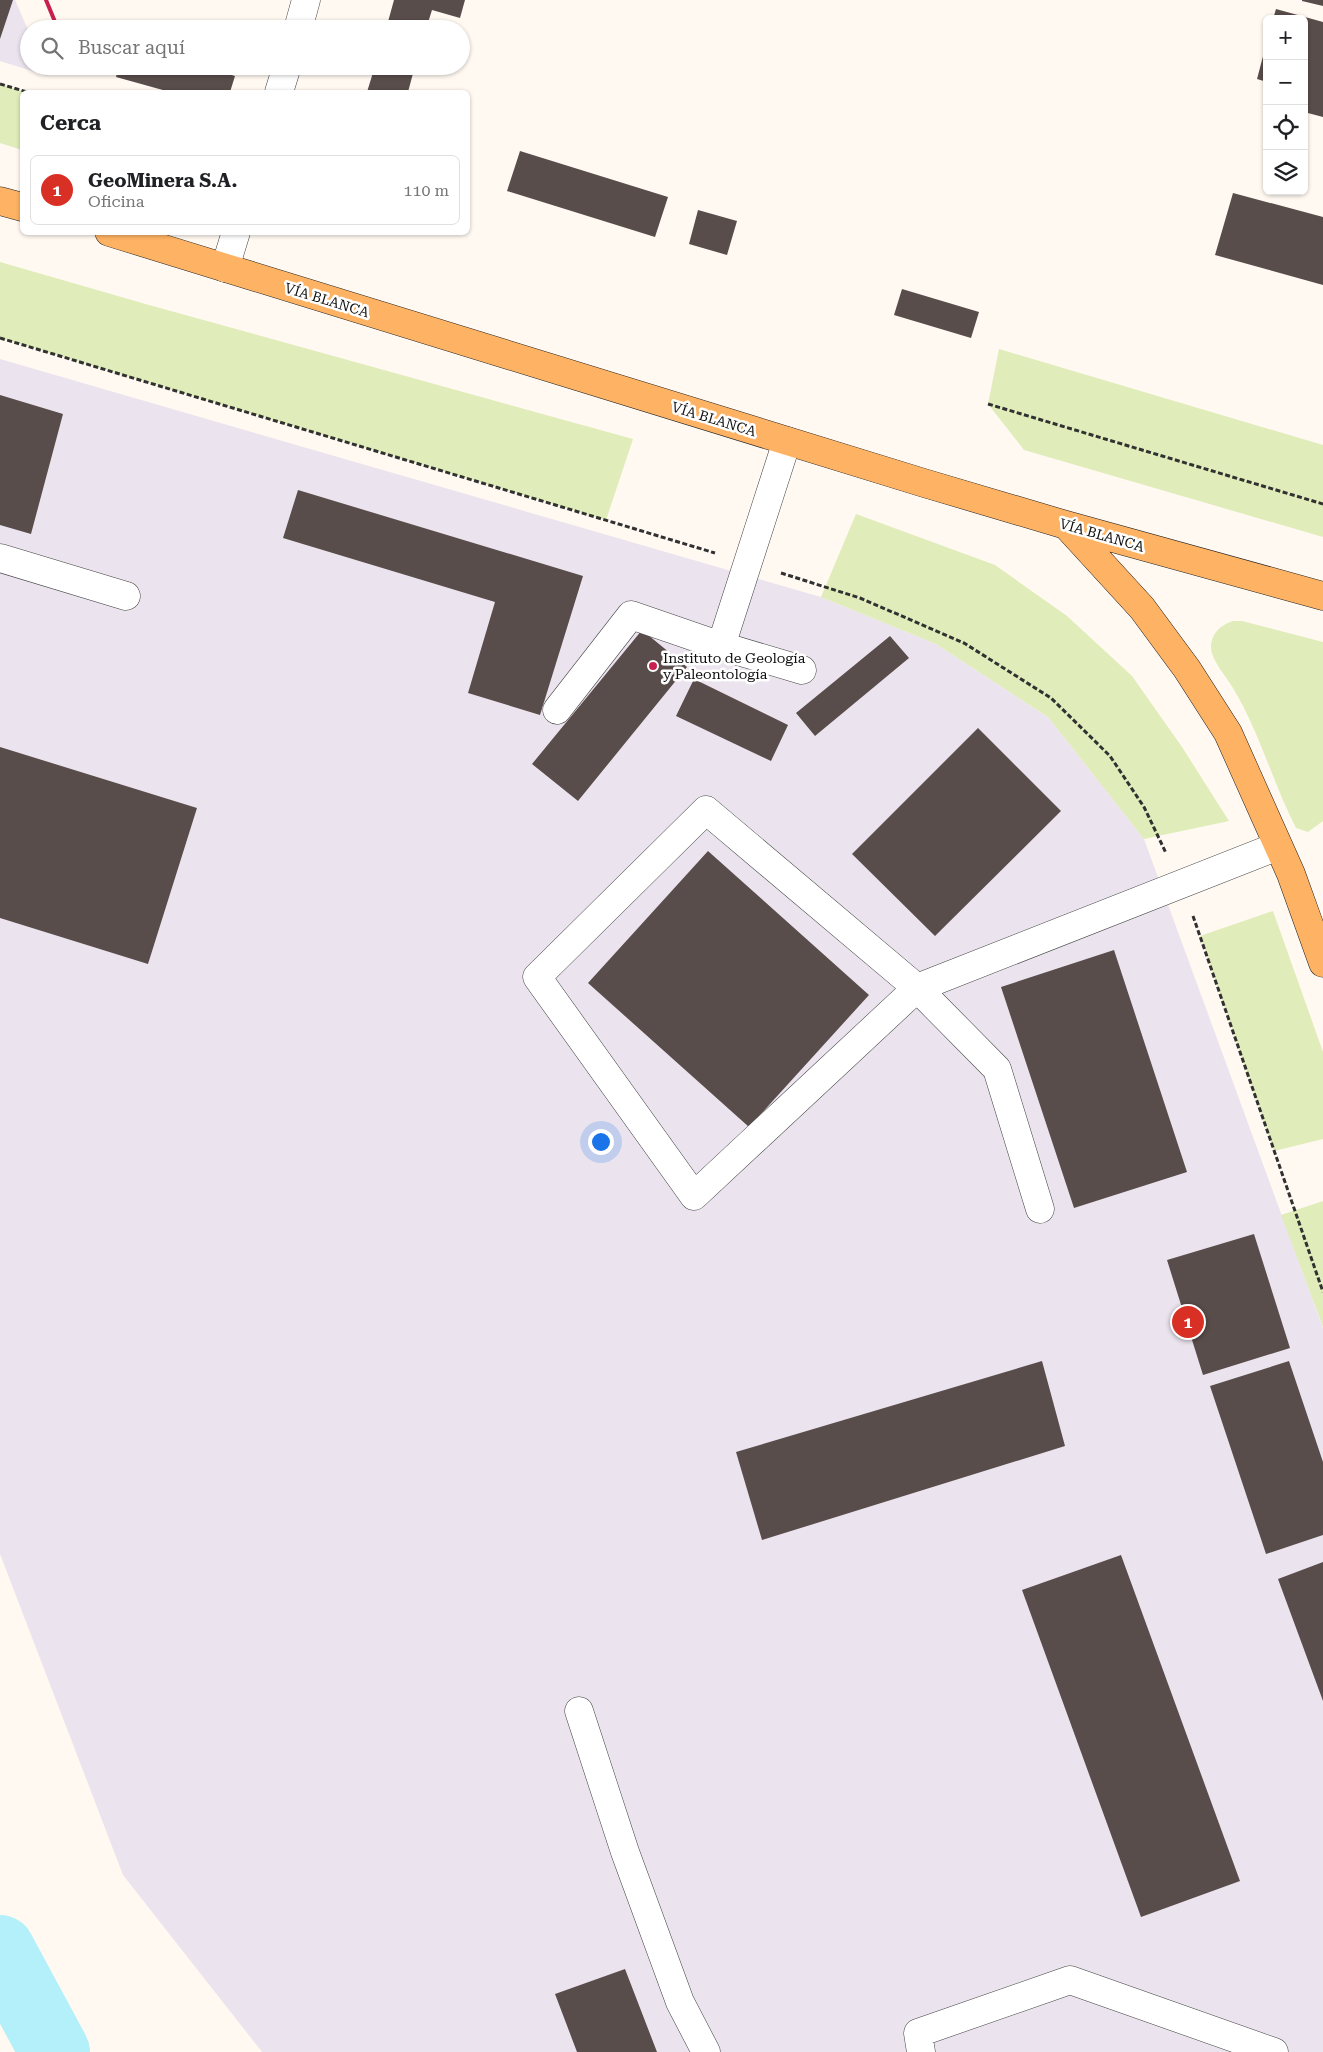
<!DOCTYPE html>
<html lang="es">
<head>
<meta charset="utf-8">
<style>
	:root { --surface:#fff; --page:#f2f2f2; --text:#202124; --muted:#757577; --line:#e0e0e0; --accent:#d93025 }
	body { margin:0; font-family:"Roboto Serif",serif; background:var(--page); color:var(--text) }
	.controls { position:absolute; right:15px; top:15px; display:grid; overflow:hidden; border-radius:8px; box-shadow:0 1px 4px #0004 }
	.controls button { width:45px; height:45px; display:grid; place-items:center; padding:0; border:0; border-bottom:1px solid var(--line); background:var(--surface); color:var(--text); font:25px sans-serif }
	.you { position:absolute; left:600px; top:1141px; width:18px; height:18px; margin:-12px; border:4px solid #fff; border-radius:50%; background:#1a73e8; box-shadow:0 0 0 8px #1a73e833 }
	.badge { display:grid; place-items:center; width:32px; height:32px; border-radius:50%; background:var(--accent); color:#fff; font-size:16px; font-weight:700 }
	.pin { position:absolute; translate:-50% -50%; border:2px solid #fff; box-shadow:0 1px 5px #0006 }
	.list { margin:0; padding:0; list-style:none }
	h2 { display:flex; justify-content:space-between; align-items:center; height:65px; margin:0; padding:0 20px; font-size:21px }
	h2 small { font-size:16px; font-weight:400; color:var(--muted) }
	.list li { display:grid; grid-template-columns:32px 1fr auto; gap:15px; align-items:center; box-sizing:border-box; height:70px; margin:0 10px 10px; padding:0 10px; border:1px solid var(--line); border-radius:8px }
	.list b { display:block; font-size:19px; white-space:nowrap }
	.list p { margin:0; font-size:16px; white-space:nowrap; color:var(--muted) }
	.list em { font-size:16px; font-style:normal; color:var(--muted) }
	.icon { flex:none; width:28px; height:28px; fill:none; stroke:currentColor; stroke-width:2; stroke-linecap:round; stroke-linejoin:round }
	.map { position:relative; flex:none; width:1323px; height:2052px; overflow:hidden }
	.search { position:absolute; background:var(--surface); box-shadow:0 1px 4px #0004; left:20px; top:20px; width:450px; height:55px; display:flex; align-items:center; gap:12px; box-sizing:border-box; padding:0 18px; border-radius:28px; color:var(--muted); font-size:19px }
	.panel { position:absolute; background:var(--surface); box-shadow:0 1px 4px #0004; left:20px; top:90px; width:450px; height:145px; border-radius:8px }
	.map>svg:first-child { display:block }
</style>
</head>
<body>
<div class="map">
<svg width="1323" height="2052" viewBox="0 0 1323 2052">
	<rect width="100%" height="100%" fill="#fff9f2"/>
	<path fill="#ebe4ee" d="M0,0h15l14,32v34h15l4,10 -48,-15z
		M0,359l821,238 115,47 112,73 96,122 179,489v724h-1061l-139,-177 -123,-321z"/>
	<path fill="#e0ecb9" d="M0,84l27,8h-5v58l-22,-7z
		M0,262l149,43 484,134 -27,81 -606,-182z
		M999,349l324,96v92l-299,-87 -36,-46z
		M856,514l139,51 72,51 65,60 50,71 47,74 -85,18 -96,-122 -112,-73 -115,-47z
		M1233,621h9l81,21v179l-15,11 -12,-4c-23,-45 -37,-97 -63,-140 -7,-12 -21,-27 -22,-40 0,-15 10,-23 22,-27z
		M1273,911l50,141v87l-49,12 -74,-215z
		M1323,1201v126l-42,-112z"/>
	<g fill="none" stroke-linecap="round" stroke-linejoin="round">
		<path stroke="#b4f0f9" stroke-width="70" d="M0,1950l55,102"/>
	</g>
	<path fill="#594d4b" d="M0,0h13l-13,39z
		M394,0h71l-5,18 -28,-8 -6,19h-40z
		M1323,0v6l-21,-5v-1z
		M1276,9l47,13v95l-19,-5v-93h-31z
		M1266,45h1v37l-10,-3z
		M119,66h83l33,10 -5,16h-60l-54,-15z
		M375,66h40l-7,26h-41z
		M520,151l148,46 -13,40 -148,-46z
		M1233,193l90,24v68l-108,-30z
		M698,210l39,11 -10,34 -38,-11z
		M902,289l77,23 -8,26 -77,-23z
		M0,395l63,19 -32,120 -31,-9z
		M298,490l285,86 -43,139 -72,-22 27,-91 -212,-64z
		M642,630l45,37 -109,134 -46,-37z
		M890,636l19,22 -94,78 -19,-23z
		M694,679l94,46 -17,36 -95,-45z
		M978,728l83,83 -126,125 -83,-82z
		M0,747l197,61 -49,156 -148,-46z
		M708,851l161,144 -120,132 -161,-144z
		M1114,950l73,222 -113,36 -73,-221z
		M1254,1234l36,114 -87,27 -36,-115z
		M1042,1361l23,85 -303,94 -26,-88z
		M1289,1361l34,101v73l-57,19 -56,-168z
		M1121,1555l119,326 -99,36 -119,-327z
		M1323,1562v139l-45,-122z
		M625,1969l32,83h-80l-22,-58z"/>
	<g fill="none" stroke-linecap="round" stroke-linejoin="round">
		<defs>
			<path id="minor" d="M298,29l8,-29
				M279,92l8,-26
				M225,268l11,-36
				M0,558l126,38
				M721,646l66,-205
				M557,710l74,-95 90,31 81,24
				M1040,1209l-43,-140 -80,-81 -211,-178 -169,167 157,219 223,-208 361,-142
				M579,1711l46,141 55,150 26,50
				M921,2052l-3,-19 152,-53 204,72"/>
			<path id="major" d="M0,201l22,6
				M109,232l815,251 142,42 257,71
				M1066,525l76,83 45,61 41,64 63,141 32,89"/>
		</defs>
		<use href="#minor" stroke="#424242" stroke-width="29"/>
		<use href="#major" stroke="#202020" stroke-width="29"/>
		<path stroke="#313131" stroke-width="3" stroke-dasharray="5 2.5" stroke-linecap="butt" d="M0,84l27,8
			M451,232l3,1
			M0,338l715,215
			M988,404l335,100
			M781,573l79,25 104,45 87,55 59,58 34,51 22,46
			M1193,916l130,376"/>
		<use href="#minor" stroke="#fff" stroke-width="28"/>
		<use href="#major" stroke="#feb263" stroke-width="28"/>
		<path stroke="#c72050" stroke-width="4" d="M46,0l12,29"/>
	</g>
	<circle fill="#c72050" stroke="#fff" stroke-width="2" cx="653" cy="666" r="5"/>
	<g text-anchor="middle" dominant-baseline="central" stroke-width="5" stroke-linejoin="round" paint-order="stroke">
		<g font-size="14" fill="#0f0f0f" stroke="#fff">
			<text transform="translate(327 300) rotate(17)">VÍA BLANCA</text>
			<text transform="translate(714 419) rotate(17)">VÍA BLANCA</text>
			<text transform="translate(1102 535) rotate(16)">VÍA BLANCA</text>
		</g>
		<g font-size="14" fill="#0f0f0f" stroke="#fff" text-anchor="start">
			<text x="663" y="658">Instituto de Geología<tspan x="663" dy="16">y Paleontología</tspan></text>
		</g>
	</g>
</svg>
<div class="controls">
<button>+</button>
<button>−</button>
<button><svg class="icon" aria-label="locate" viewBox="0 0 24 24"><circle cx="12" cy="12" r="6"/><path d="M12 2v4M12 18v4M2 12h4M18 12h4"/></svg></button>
<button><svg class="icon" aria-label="layers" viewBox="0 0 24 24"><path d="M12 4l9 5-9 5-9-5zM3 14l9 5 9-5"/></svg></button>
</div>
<div class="you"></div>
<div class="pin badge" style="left:1188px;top:1322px">1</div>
<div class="search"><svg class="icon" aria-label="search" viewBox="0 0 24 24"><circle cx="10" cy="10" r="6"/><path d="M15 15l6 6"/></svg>Buscar aquí</div>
<section class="panel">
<h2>Cerca<small></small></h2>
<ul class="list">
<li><span class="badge">1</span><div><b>GeoMinera S.A.</b><p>Oficina</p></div><em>110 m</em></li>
</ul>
</section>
</div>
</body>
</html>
